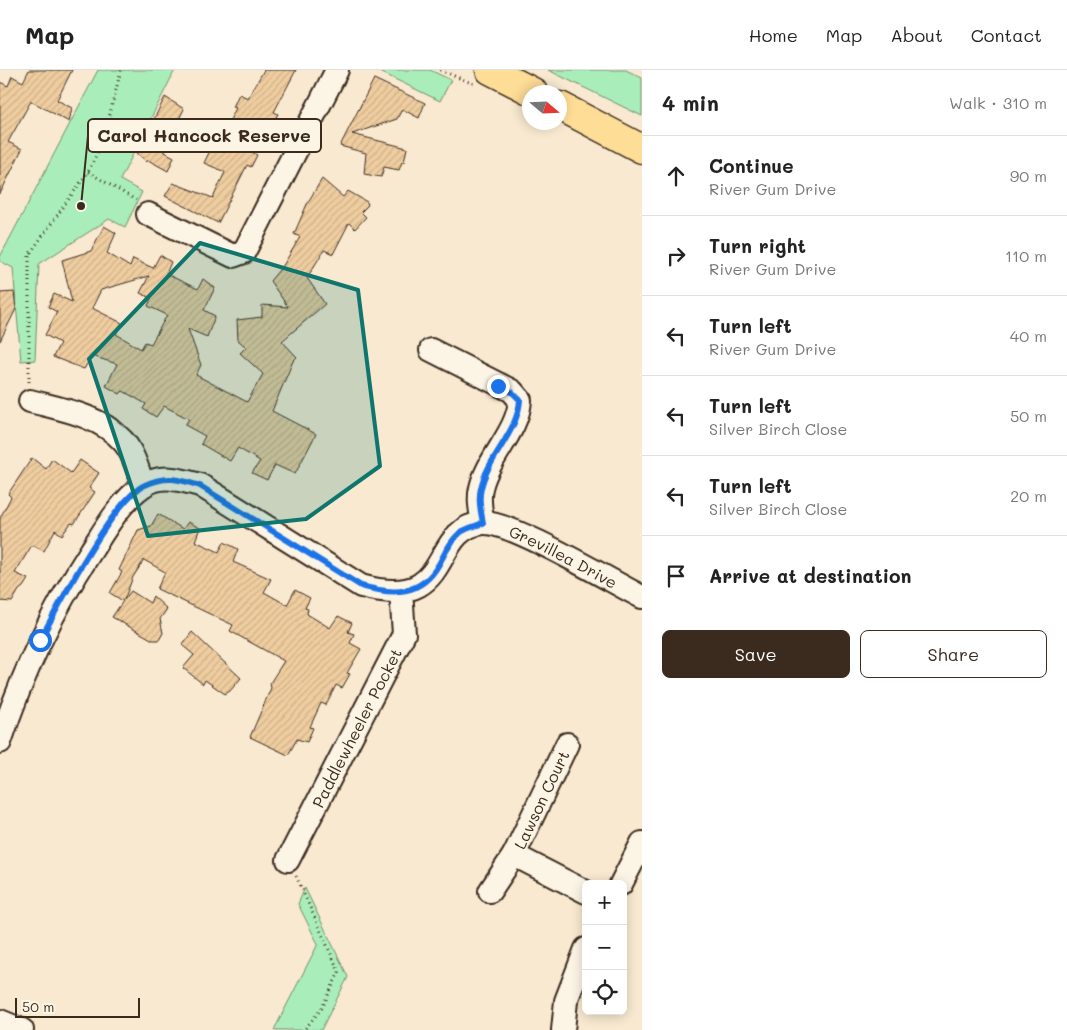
<!DOCTYPE html>
<html lang="en">
<head>
<meta charset="utf-8">
<style>
	:root { --surface:#fff; --page:#f2f2f2; --text:#222; --muted:#767676; --line:#e0e0e0; --accent:#3b2a1e }
	body { margin:0; font-family:Mali,sans-serif; background:var(--page); color:var(--text) }
	.controls { position:absolute; right:15px; bottom:15px; display:grid; overflow:hidden; border-radius:8px; box-shadow:0 2px 12px #0003 }
	.controls button { width:45px; height:45px; display:grid; place-items:center; padding:0; border:0; border-bottom:1px solid var(--line); background:var(--surface); color:var(--text); font:25px sans-serif }
	.compass { position:absolute; left:522px; top:15px; width:45px; height:45px; border-radius:50%; background:var(--surface); box-shadow:0 2px 12px #0003; rotate:109deg }
	.scale { position:absolute; left:15px; bottom:12px; width:125px; box-sizing:border-box; padding-left:5px; border:2px solid #3b2a1e; border-top:0; font-size:14px; line-height:18px; white-space:nowrap; color:#3b2a1e; -webkit-text-stroke:4px #fcf5e5; paint-order:stroke }
	.stop { position:absolute; width:15px; height:15px; margin:-11px; border:4px solid #1a73e8; border-radius:50%; background:#fff }
	.stop.end { background:#1a73e8; border-color:#fff; box-shadow:0 1px 5px #0008 }
	.list { margin:0; padding:0; list-style:none }
	h2 { display:flex; justify-content:space-between; align-items:center; height:65px; margin:0; padding:0 20px; font-size:21px }
	h2 small { font-size:16px; font-weight:400; color:var(--muted) }
	.list li { display:grid; grid-template-columns:32px 1fr auto; gap:15px; align-items:center; box-sizing:border-box; height:80px; padding:0 20px; border-top:1px solid var(--line) }
	.list b { display:block; font-size:19px; white-space:nowrap }
	.list p { margin:0; font-size:16px; white-space:nowrap; color:var(--muted) }
	.list em { font-size:16px; font-style:normal; color:var(--muted) }
	.actions { display:flex; gap:10px; padding:15px 20px }
	.actions a { flex:1; padding:11px 0; border:1px solid var(--accent); border-radius:8px; text-align:center; font-size:18px; color:var(--accent) }
	.actions .main { background:var(--accent); color:#fff }
	.icon { flex:none; width:28px; height:28px; fill:none; stroke:currentColor; stroke-width:2; stroke-linecap:round; stroke-linejoin:round }
	.map { position:relative; flex:none; width:642px; height:960px; overflow:hidden }
	header { display:flex; align-items:center; gap:30px; box-sizing:border-box; height:70px; padding:0 25px; background:var(--surface); border-bottom:1px solid var(--line) }
	header strong { font-size:24px }
	nav { display:flex; gap:28px; margin-inline-start:auto; font-size:18px }
	main { display:flex }
	aside { flex:1; background:var(--surface) }
	.map>svg:first-child { display:block }
</style>
</head>
<body>
<header>
<strong>Map</strong>
<nav><a>Home</a><a>Map</a><a>About</a><a>Contact</a></nav>
</header>
<main>
<div class="map">
<svg width="642" height="960" viewBox="0 0 642 960">
	<defs>
		<pattern id="building-hatch" width="6" height="6" patternUnits="userSpaceOnUse" patternTransform="scale(1.25)"><rect width="6" height="6" fill="#efcda0"/><path d="M-1 1l2-2M0 6l6-6M5 7l2-2" fill="none" stroke="#ceb089"/></pattern>
	</defs>
	<rect width="100%" height="100%" fill="#f8e9d0"/>
	<filter id="ink" filterUnits="userSpaceOnUse"><feTurbulence type="fractalNoise" baseFrequency=".02" numOctaves="2"/><feDisplacementMap in="SourceGraphic" scale="10" xChannelSelector="R" yChannelSelector="G"/><feConvolveMatrix kernelMatrix="1 2 1 2 8 2 1 2 1" color-interpolation-filters="sRGB"/></filter>
	<g filter="url(#ink)">
		<path fill="#a9eeba" stroke="#728c6c" d="M98,0h77l-55,110 22,12 -17,35 -16,-8 -70,45 -4,96 -14,1 -8,-93 -13,-7v-4z
			M376,0h54l21,10 -11,21z
			M548,0h78l16,8v38z
			M305,818l43,89 -27,53h-47l44,-86 -20,-40z"/>
		<path fill="url(#building-hatch)" stroke="#3b2a1e" fill-rule="evenodd" d="M29,0h43l-15,30 15,8 -3,14 -38,-21 -23,41 14,7 -22,45v-112l8,4 4,-10 11,6z
			M264,0h32l-22,42 4,2 -7,12 -14,-7 -8,16 -5,12 13,8 -6,12 -4,-2 -29,58 -53,-27 8,-13 40,15 12,-26 -21,-9 14,-29 4,2 14,-28 -3,-1 6,-13 9,4z
			M374,9l51,24 -6,15 -17,-9 -5,10 -45,15 55,14 -3,14h-2l-3,8 -15,-3 -3,10 -17,-3 2,-21 -26,-7z
			M165,27l19,12 -21,42 11,6 -6,14 -20,-11 -1,2 -10,-9z
			M322,109l21,18 5,-6 19,11 1,3 -7,7 5,5 -11,12 -6,-6 -16,31 -9,-4 -17,28 18,26 -43,37 15,16 -4,4 -21,50 44,23 -21,40 -20,-9 -8,15 -15,-7 8,-12 -22,-13 -8,13 -29,-17 4,-8 -20,-11 4,-6 -25,-13 -8,11 -13,-8 3,-5 -23,-13 -3,3 -14,-8 11,-22 -25,-8 -8,13 -31,-12 7,-14 -15,-8 12,-23 -9,-5 6,-13 18,8 -10,-42 29,-9 13,-25 12,7 -9,20 23,14 3,-8 20,9 7,-13 11,7 -5,12 32,15 5,-10 12,9 -11,22 11,6 -8,21 -19,-8 13,36 -5,10 51,27 16,-28 -23,-21 6,-6 -8,-7 -1,-20 25,-3v-12l26,2 -18,-26 14,-17 16,-27 -6,-3 14,-32zM149,206l-9,17 11,5 -3,8 19,9 -16,29 -6,-2 -4,7 -25,-15 6,-11 -30,-15 9,-18z
			M14,222l2,17 -16,32v-48z
			M32,388l14,11 6,-10 19,14 9,-13 19,13 -10,15 6,4 -21,32 -3,-1 -9,12 -7,-5 -11,21 -12,-6 -17,28 13,6 -5,8 -4,3 -7,12 -12,-1v-83l11,-21 -3,-3z
			M158,444l25,15 5,-7 12,6 -5,13 24,11 5,-10 14,7 -5,13 38,17 -7,13 23,13 8,-15 15,8 -5,10 3,1 -1,5 23,14 8,-12 14,7 -4,9 6,2 -4,9 11,6 -14,24 3,1 -8,14 -6,-3 -10,20 -5,-2 -11,24 3,1 -6,14 -10,-3 -9,16 -38,-18 21,-49 -1,-5 14,-22 -54,-30 3,-6 -76,-36 8,-17 -21,-12 -11,17 -9,23 7,-9 19,12 3,-7 14,13 -7,10 3,14 -4,7h-6l-41,-23 11,-16 -13,-8 12,-21 -3,-2 19,-40 13,-4z
			M192,562l49,46 -11,13 -5,3 -20,-14 -2,4 -20,-16 11,-13 -12,-10z"/>
		<g fill="none" stroke-linecap="round" stroke-linejoin="round">
			<defs>
				<g id="minor">
					<path d="M148,144l85,42 11,-4 93,-182"/>
					<path d="M431,280l81,41 8,9c-2,32 -32,57 -39,88 -3,12 0,24 2,35"/>
					<path d="M30,331c30,8 69,14 92,39 11,11 16,30 21,45"/>
					<path id="s1" d="M0,672c23,-70 51,-129 91,-191 14,-22 30,-50 52,-65 18,-13 39,-6 57,-1l161,101c96,26 66,-57 122,-63 28,-2 129,59 159,74"/>
					<path d="M514,785l72,37"/>
					<path id="s2" d="M288,790l116,-226 -3,-43"/>
					<path d="M621,814l21,-41"/>
					<path id="s3" d="M490,821l24,-36 53,-111"/>
					<path d="M0,951l22,9"/>
					<path d="M563,960l3,-29 20,-52"/>
				</g>
				<path id="major" d="M490,0l43,22
					M560,36l82,43"/>
			</defs>
			<use href="#minor" stroke="#3b2a1e" stroke-width="26"/>
			<use href="#major" stroke="#3b2a1e" stroke-width="31"/>
			<path stroke="#3b2a1e" stroke-width="3" stroke-dasharray="1 4" stroke-linecap="butt" d="M440,0l34,14
				M88,102l48,28
				M29,312v-127l59,-83 15,-31 18,-71
				M296,806l43,96 -17,36 -18,22"/>
			<use href="#minor" stroke="#fcf5e5" stroke-width="22"/>
			<use href="#major" stroke="#fedd96" stroke-width="28"/>
		</g>
	</g>
	<g fill="none" stroke-linecap="round" stroke-linejoin="round" filter="url(#ink)">
		<path stroke="#1a73e8" stroke-width="6" d="M40,570c18,-33 74,-142 105,-155 22,-10 34,-6 55,1l161,100c32,9 60,10 78,-22 6,-11 12,-24 22,-32 6,-4 15,-6 22,-9 -2,-11 -5,-23 -2,-35 7,-31 37,-56 39,-88l-8,-8 -14,-6"/>
	</g>
	<path fill="#0f766e" fill-opacity="0.2" stroke="#0f766e" stroke-width="4" stroke-linejoin="round" d="M200,173l158,47 22,176 -74,53 -158,17 -59,-177z"/>
	<g text-anchor="middle" dominant-baseline="central" stroke-width="4" stroke-linejoin="round" paint-order="stroke">
		<g font-size="16" fill="#3b2a1e" stroke="#fcf5e5">
			<text stroke="none"><textPath href="#s1" startOffset="785">Grevillea Drive</textPath></text>
			<text stroke="none"><textPath href="#s2" startOffset="149">Paddlewheeler Pocket</textPath></text>
			<text stroke="none"><textPath href="#s3" startOffset="105">Lawson Court</textPath></text>
		</g>
	</g>
	<path fill="none" stroke="#3b2a1e" stroke-width="2" d="M81 136L88 66"/>
	<circle fill="#3b2a1e" stroke="#fcf5e5" stroke-width="2" cx="81" cy="136" r="5"/>
	<rect fill="#fcf5e5" stroke="#3b2a1e" stroke-width="2" x="88" y="49" width="233" height="33" rx="5"/>
	<g font-size="18" text-anchor="middle" font-weight="bold" fill="#3b2a1e">
		<text x="204" y="72">Carol Hancock Reserve</text>
	</g>
</svg>
<div class="controls">
<button>+</button>
<button>−</button>
<button><svg class="icon" aria-label="locate" viewBox="0 0 24 24"><circle cx="12" cy="12" r="6"/><path d="M12 2v4M12 18v4M2 12h4M18 12h4"/></svg></button>
</div>
<svg class="compass" viewBox="-18 -18 36 36"><path d="M0-13l5 13h-10z" fill="#e53935"/><path d="M0 13l5-13h-10z" fill="#767676"/></svg>
<div class="scale">50 m</div>
<div class="stop" style="left:40px;top:570px"></div>
<div class="stop end" style="left:498px;top:316px"></div>
</div>
<aside>
<h2>4 min<small>Walk · 310 m</small></h2>
<ul class="list">
<li><svg class="icon" aria-label="ahead" viewBox="0 0 24 24"><path d="M12 20V5M6 11l6-6 6 6"/></svg><div><b>Continue</b><p>River Gum Drive</p></div><em>90 m</em></li>
<li><svg class="icon" aria-label="right" viewBox="0 0 24 24"><path d="M7 20v-9h11M14 6l5 5-5 5"/></svg><div><b>Turn right</b><p>River Gum Drive</p></div><em>110 m</em></li>
<li><svg class="icon" aria-label="left" viewBox="0 0 24 24"><path d="M17 20v-9H6M10 6l-5 5 5 5"/></svg><div><b>Turn left</b><p>River Gum Drive</p></div><em>40 m</em></li>
<li><svg class="icon" aria-label="left" viewBox="0 0 24 24"><path d="M17 20v-9H6M10 6l-5 5 5 5"/></svg><div><b>Turn left</b><p>Silver Birch Close</p></div><em>50 m</em></li>
<li><svg class="icon" aria-label="left" viewBox="0 0 24 24"><path d="M17 20v-9H6M10 6l-5 5 5 5"/></svg><div><b>Turn left</b><p>Silver Birch Close</p></div><em>20 m</em></li>
<li><svg class="icon" aria-label="arrive" viewBox="0 0 24 24"><path d="M6 21V4h12l-3 4 3 4H6"/></svg><div><b>Arrive at destination</b></div></li>
</ul>
<div class="actions"><a class="main">Save</a><a>Share</a></div>
</aside>
</main>
</body>
</html>
